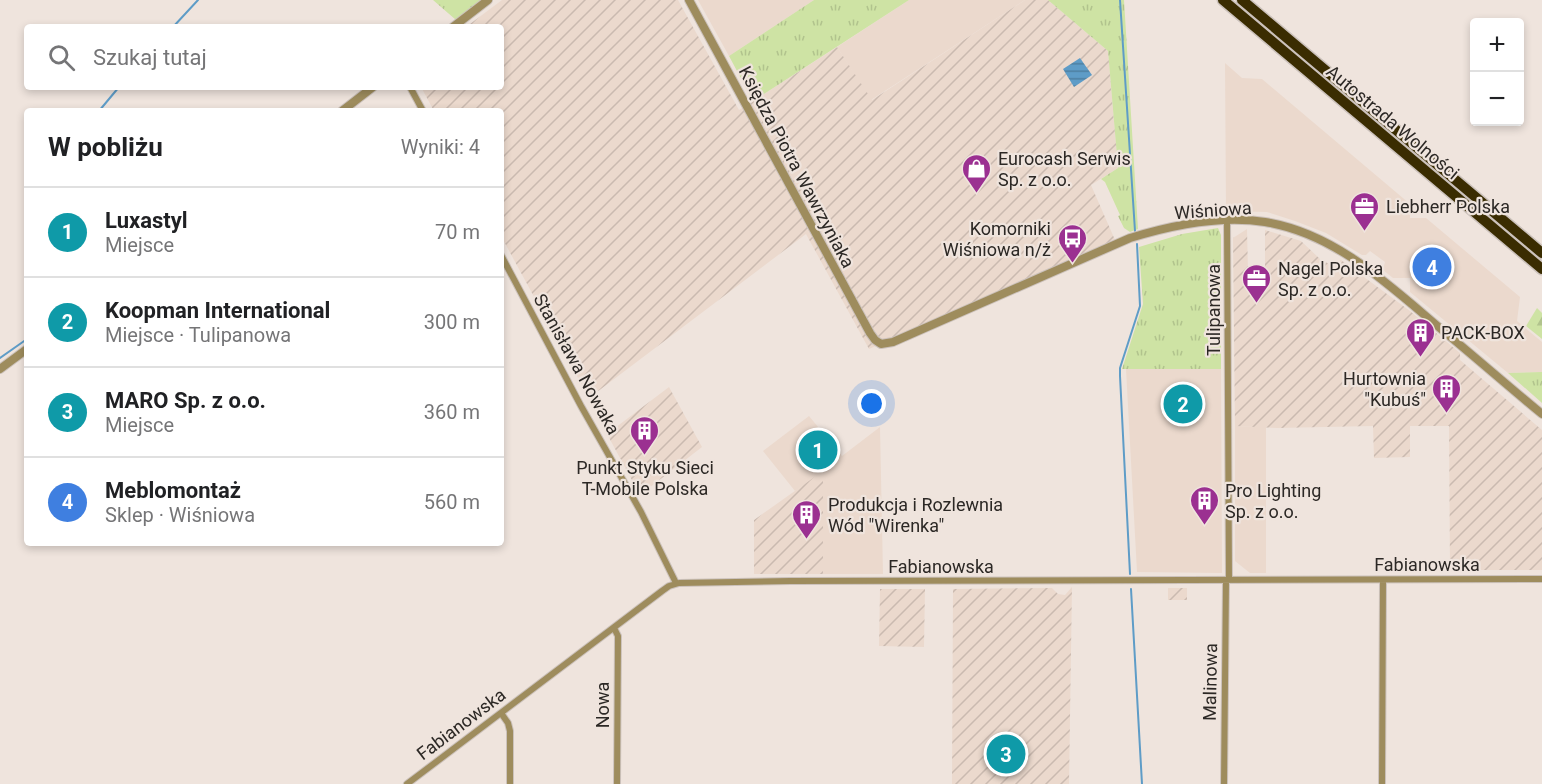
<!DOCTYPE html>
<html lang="pl">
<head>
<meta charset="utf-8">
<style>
	:root { --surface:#fff; --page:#f6f6f6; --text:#202124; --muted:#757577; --line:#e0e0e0; --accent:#111827 }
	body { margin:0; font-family:Roboto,sans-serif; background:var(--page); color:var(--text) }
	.controls { position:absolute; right:18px; top:18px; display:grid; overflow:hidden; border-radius:6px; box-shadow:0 3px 9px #0003 }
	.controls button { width:54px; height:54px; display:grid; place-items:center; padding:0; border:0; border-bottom:2px solid var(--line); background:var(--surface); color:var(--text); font:30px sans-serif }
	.you { position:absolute; left:872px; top:404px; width:21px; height:21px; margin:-15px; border:4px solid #fff; border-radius:50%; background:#1a73e8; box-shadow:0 0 0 9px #1a73e833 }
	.badge { display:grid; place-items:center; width:39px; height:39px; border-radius:50%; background:var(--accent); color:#fff; font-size:20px; font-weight:700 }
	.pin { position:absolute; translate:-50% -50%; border:3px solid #fff; box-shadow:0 2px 6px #0006 }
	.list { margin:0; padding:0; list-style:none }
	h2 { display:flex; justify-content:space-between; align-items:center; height:78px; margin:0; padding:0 24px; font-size:26px }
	h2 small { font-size:20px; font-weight:400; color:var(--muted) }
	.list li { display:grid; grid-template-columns:39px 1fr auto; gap:18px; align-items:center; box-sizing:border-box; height:90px; padding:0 24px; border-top:2px solid var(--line) }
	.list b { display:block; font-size:22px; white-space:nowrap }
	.list p { margin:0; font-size:20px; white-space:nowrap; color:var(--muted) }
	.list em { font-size:20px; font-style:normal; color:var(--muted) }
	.icon { flex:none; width:33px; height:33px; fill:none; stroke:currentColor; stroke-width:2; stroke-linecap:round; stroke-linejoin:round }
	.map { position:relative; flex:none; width:1542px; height:784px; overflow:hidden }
	.search { position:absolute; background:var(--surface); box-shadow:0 3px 9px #0003; left:24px; top:24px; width:480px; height:66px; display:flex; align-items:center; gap:15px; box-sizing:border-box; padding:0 21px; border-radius:6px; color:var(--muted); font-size:22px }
	.panel { position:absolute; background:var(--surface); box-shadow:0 3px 9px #0003; left:24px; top:108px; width:480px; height:438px; border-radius:6px }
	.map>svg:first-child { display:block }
</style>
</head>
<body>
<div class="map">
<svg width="1542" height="784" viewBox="0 0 1542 784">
	<defs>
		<pattern id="industrial-furrows" width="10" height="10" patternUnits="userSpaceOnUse" patternTransform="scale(1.5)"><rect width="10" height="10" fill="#ebd9cd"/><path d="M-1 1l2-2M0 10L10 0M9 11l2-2" fill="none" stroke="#cabab0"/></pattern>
		<pattern id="grass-tufts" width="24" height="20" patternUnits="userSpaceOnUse" patternTransform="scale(1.5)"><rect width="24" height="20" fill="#cee3a4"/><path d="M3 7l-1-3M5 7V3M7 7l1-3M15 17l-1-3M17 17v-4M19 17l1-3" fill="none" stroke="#b1c38d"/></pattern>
		<pattern id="forest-firs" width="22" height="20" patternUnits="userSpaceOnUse" patternTransform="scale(1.5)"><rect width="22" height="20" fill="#cee3a4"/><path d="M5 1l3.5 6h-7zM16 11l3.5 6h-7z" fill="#b1c38d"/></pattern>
		<pattern id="water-rules" width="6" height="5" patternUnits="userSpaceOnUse" patternTransform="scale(1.5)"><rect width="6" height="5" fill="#5e9cc7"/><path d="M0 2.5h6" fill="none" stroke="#4e7fa1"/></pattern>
	</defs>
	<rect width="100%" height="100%" fill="#efe4dd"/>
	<path fill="#ebd9cd" d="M698,0h116l-85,56z
		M909,0h116l-154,100 -34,-53z
		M1225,63l17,15 20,1 148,125v14h16l94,79 -3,24 25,21v30l-34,1 -98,-81v-14h-17l-10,-8 2,-8 -15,-11 -4,4h-4l-36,-22 -31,-12 -28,-9 -41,-1z
		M1126,369h95l1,204 -85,-1z
		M809,416l33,40 38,-29 3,147h-60v-102l-28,19 -32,-40z
		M1235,426l31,1v146h-16l-15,-12z"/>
	<path fill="url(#industrial-furrows)" d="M502,0h176l61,110 98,-63 35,53 153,-100h23l60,51 10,117 -27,17 24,55 -246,109 -63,-115 -217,164 -88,-162v-125h-67l-13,-24h80v-60h-35z
		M1247,229l1,43h17v-42l36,11 19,18 11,6 10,-5 69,51 50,42v7l82,70v140h-92l-1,-144h-39v31l-36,1 -1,-32 -96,2 -42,-2 -2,-188z
		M669,387l33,60 -62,48 -33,-61z
		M823,471v103h-69v-54z
		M1072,587l-3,197h-117l1,-195 99,-1 6,6 7,1z
		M1168,588h19v12h-19z
		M880,589h45l-1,58 -45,-1z"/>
	<path fill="url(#grass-tufts)" d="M433,0h49l-26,20z
		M814,0h95l-156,101 -24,-45z
		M1048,0h76l14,229 -8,3 -6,-4 -6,-12 2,-1 -15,-33 -4,-3 17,-11 -10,-117z
		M1218,228l3,7v134h-99l21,-65 -4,-57 43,-13z
		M1542,372v31l-34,-30z"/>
	<path fill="url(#forest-firs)" d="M1537,308l5,5v26l-16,-13z"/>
	<path fill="url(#water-rules)" d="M1080,58l12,17 -18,12 -11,-18z"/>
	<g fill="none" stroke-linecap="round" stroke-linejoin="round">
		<path stroke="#5e9cc7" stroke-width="2" d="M1120,0l15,231
			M173,27l25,-27
			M99,111l20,-24
			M0,358l27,-19
			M1130,574l-10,-198v-8l20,-62 -3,-62
			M1131,589l11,195"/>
		<defs>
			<path id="minor" d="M410,87l13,24
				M1227,220l2,360
				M501,255l80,151 60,106 35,71
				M614,628l4,8 -1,148
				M501,713l7,10 2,8v53
				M407,784l255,-193 7,-5 10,-3 111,-2 752,-2
				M1224,784l2,-204
				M1382,784l1,-204"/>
			<path id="tertiary" d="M689,0l181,333 5,7 6,4 12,-2 237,-104c42,-13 91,-23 135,-16 70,11 124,63 176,107 34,28 67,57 101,85
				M453,27l35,-27
				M342,111l31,-24
				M0,369l27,-20"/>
			<path id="motorway" d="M1223,0l319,269
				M1242,0l300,253"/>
		</defs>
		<use href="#minor" stroke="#ccc2bc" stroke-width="8"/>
		<use href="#tertiary" stroke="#ccc2bc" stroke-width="10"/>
		<use href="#motorway" stroke="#ccc2bc" stroke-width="13"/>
		<use href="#minor" stroke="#9e8c5d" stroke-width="6"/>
		<use href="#tertiary" stroke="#9e8c5d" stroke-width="8"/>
		<use href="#motorway" stroke="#3a2c01" stroke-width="10"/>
	</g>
	<defs>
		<symbol id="shop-pin" viewBox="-11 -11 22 30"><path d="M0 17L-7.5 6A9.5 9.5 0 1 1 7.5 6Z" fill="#9b3091" stroke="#efe4dd"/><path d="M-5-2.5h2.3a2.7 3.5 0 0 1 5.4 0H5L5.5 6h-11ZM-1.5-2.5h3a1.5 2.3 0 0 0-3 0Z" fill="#fff"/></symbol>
		<symbol id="office-pin" viewBox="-11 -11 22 30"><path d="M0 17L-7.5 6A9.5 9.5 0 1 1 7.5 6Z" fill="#9b3091" stroke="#efe4dd"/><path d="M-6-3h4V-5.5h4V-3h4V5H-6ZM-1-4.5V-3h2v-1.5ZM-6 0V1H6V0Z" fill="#fff"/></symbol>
		<symbol id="bus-pin" viewBox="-11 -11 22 30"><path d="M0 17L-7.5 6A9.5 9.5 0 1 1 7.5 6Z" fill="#9b3091" stroke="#efe4dd"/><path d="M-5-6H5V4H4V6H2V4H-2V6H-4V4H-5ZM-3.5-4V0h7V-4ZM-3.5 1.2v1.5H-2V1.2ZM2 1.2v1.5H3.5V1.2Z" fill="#fff"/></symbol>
		<symbol id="building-pin" viewBox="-11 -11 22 30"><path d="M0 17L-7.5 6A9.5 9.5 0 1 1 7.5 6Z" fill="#9b3091" stroke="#efe4dd"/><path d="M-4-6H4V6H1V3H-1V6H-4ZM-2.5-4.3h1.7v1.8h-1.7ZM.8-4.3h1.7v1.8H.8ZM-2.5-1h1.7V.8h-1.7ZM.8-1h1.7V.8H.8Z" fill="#fff"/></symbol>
	</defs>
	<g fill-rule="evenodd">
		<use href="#shop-pin" x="960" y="152" width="33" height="45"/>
		<use href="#office-pin" x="1348" y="190" width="33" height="45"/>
		<use href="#bus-pin" x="1056" y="222" width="33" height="45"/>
		<use href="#office-pin" x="1240" y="262" width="33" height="45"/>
		<use href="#building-pin" x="1404" y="316" width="33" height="45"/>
		<use href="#building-pin" x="1430" y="372" width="33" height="45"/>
		<use href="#building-pin" x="628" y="414" width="33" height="45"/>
		<use href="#building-pin" x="1188" y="484" width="33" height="45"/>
		<use href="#building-pin" x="790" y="498" width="33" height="45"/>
	</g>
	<g text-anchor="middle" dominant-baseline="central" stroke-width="4.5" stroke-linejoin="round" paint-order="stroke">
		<g font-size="18" fill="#2c2825" stroke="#efe4dd">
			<text transform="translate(1393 122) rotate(40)">Autostrada Wolności</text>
			<text transform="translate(797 167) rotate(62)">Księdza Piotra Wawrzyniaka</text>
			<text transform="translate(1213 210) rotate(-4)">Wiśniowa</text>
			<text transform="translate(1213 310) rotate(-90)">Tulipanowa</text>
			<text transform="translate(577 364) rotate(61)">Stanisława Nowaka</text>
			<text x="1427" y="564">Fabianowska</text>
			<text x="941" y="566">Fabianowska</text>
			<text transform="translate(1210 682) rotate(-89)">Malinowa</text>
			<text transform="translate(602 705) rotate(-90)">Nowa</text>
			<text transform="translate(461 724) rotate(-37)">Fabianowska</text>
		</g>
		<g font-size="18" fill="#2c2825" stroke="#efe4dd" text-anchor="start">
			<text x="998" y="158">Eurocash Serwis<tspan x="998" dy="21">Sp. z o.o.</tspan></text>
			<text x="1386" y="206">Liebherr Polska</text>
			<text x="1051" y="228" text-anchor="end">Komorniki<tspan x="1051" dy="21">Wiśniowa n/ż</tspan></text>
			<text x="1278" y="268">Nagel Polska<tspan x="1278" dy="21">Sp. z o.o.</tspan></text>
			<text x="1441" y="332">PACK-BOX</text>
			<text x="1426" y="378" text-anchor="end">Hurtownia<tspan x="1426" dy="21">"Kubuś"</tspan></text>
			<text x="645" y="467" text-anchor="middle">Punkt Styku Sieci<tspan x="645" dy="21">T-Mobile Polska</tspan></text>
			<text x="1225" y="490">Pro Lighting<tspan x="1225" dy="21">Sp. z o.o.</tspan></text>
			<text x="828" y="504">Produkcja i Rozlewnia<tspan x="828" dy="21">Wód "Wirenka"</tspan></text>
		</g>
	</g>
</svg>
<div class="controls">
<button>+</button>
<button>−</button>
</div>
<div class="you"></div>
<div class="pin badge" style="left:818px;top:450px;background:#0f9aa8">1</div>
<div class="pin badge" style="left:1183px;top:404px;background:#0f9aa8">2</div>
<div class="pin badge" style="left:1006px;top:754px;background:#0f9aa8">3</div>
<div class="pin badge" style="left:1432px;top:267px;background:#3f7fe0">4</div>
<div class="search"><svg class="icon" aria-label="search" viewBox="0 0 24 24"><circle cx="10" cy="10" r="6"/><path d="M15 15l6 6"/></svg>Szukaj tutaj</div>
<section class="panel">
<h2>W pobliżu<small>Wyniki: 4</small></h2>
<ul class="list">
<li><span class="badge" style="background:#0f9aa8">1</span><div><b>Luxastyl</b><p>Miejsce</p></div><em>70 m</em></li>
<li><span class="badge" style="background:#0f9aa8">2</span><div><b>Koopman International</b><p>Miejsce · Tulipanowa</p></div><em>300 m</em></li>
<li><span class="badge" style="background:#0f9aa8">3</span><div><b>MARO Sp. z o.o.</b><p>Miejsce</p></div><em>360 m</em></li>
<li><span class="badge" style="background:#3f7fe0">4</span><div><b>Meblomontaż</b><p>Sklep · Wiśniowa</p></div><em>560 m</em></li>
</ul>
</section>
</div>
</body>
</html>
